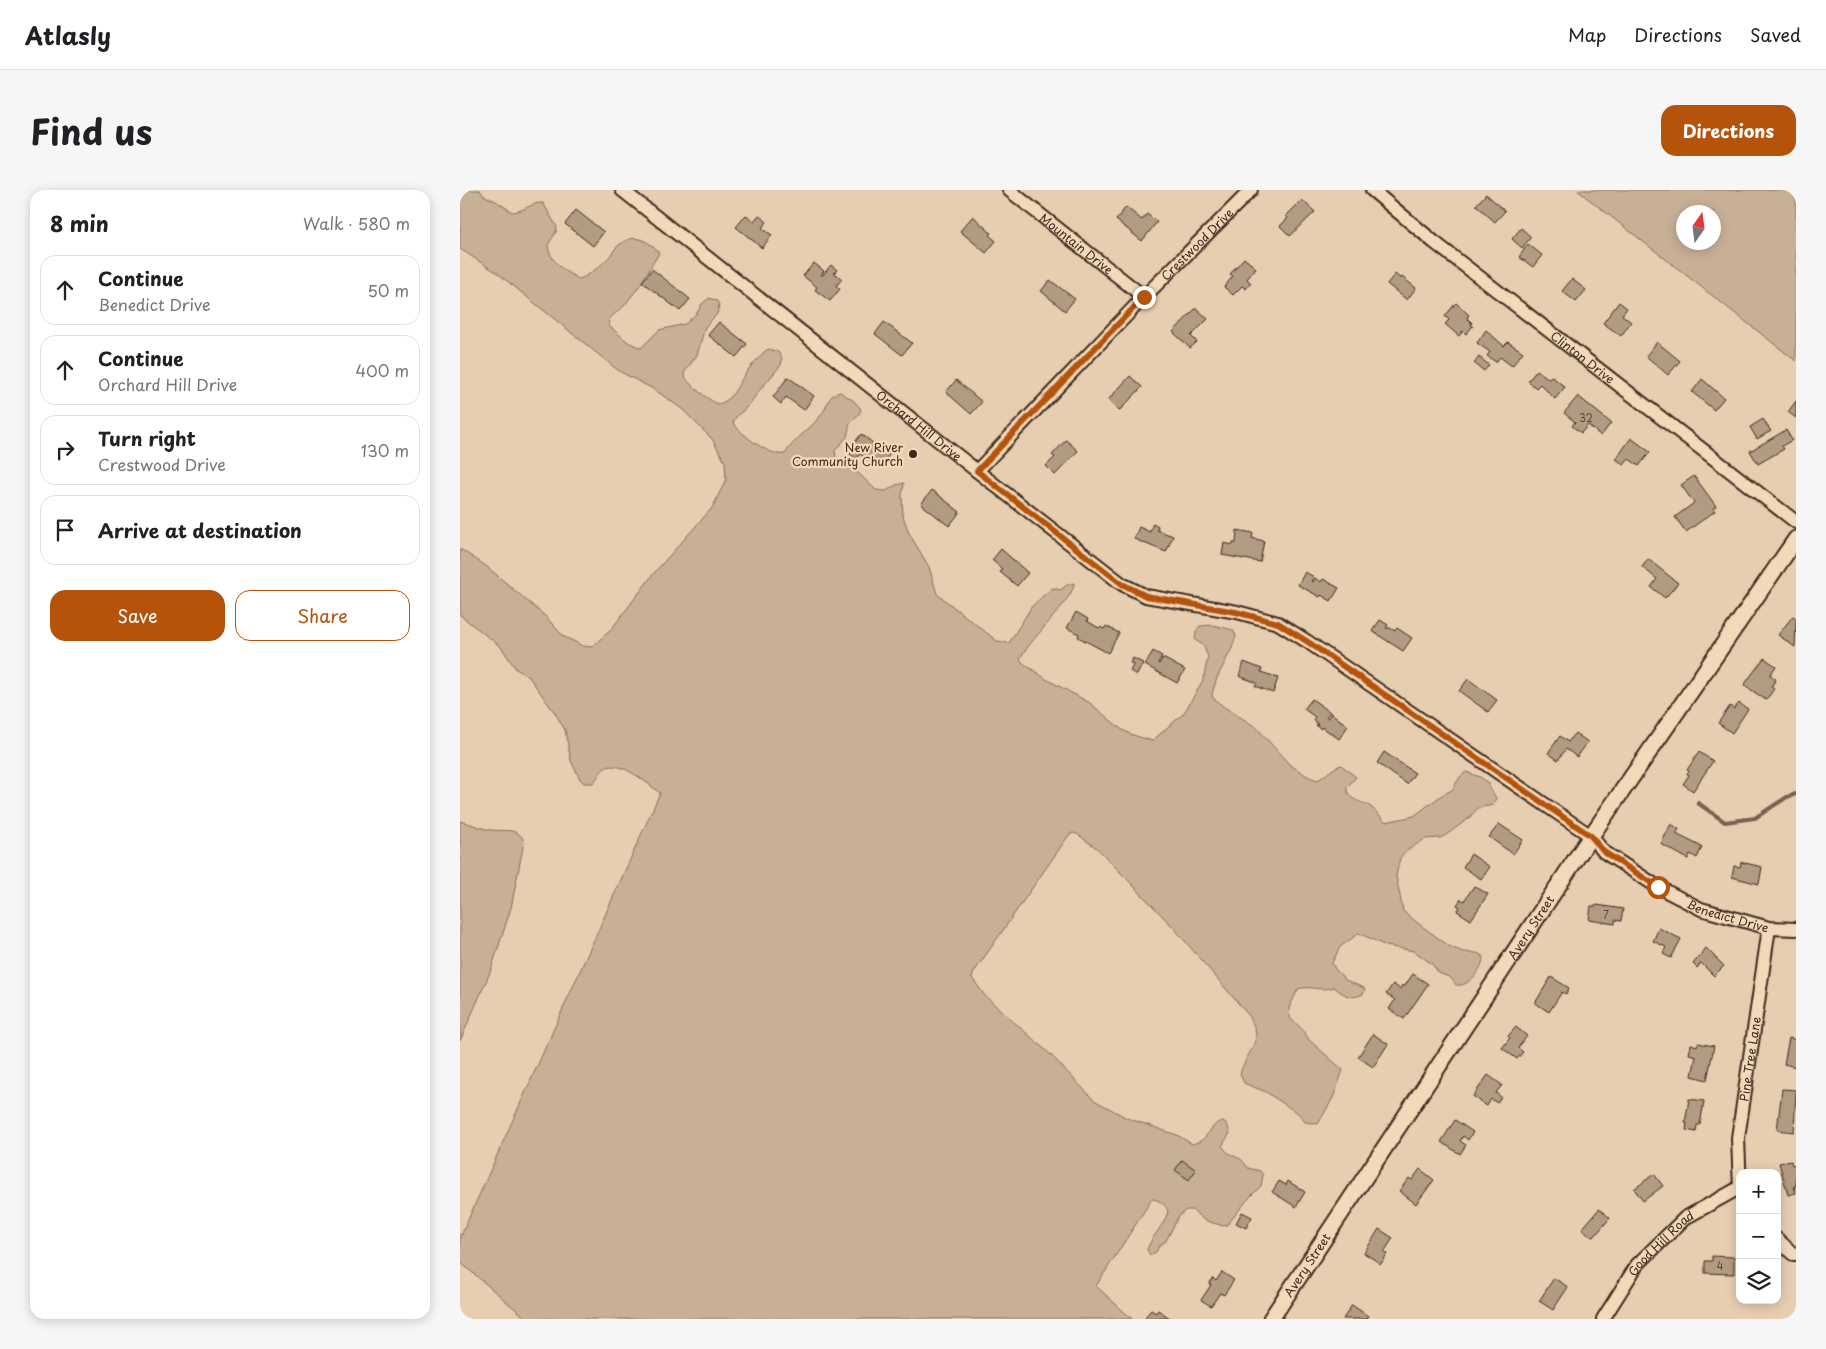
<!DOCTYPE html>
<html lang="en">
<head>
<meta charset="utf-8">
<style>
	:root { --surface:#fff; --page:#f6f6f6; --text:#202124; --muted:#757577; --line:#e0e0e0; --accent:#b45309 }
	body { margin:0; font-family:"Playpen Sans",sans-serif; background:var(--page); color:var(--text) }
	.controls { position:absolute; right:15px; bottom:15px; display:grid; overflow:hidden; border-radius:10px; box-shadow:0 2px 12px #0003 }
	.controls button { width:45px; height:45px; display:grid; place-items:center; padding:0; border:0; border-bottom:1px solid var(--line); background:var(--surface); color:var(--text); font:25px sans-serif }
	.compass { position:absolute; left:1216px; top:15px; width:45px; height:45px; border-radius:50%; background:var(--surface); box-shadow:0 2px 12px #0003; rotate:14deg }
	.stop { position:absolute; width:15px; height:15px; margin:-11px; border:4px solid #b45309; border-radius:50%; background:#fff }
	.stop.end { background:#b45309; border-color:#fff; box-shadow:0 1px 5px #0008 }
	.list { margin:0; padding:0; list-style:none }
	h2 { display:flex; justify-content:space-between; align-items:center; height:65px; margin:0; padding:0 20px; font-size:21px }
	h2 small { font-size:16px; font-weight:400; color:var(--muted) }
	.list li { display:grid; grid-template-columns:32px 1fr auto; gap:15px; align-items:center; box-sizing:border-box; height:70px; margin:0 10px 10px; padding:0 10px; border:1px solid var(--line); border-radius:15px }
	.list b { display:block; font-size:19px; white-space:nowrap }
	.list p { margin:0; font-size:16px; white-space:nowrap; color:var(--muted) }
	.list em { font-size:16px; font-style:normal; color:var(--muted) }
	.actions { display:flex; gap:10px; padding:15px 20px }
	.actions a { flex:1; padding:11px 0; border:1px solid var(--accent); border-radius:15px; text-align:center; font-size:18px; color:var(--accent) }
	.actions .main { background:var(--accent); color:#fff }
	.icon { flex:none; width:28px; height:28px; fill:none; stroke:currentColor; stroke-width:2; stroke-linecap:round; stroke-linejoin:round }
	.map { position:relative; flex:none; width:1336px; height:1129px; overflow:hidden; border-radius:15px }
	header { display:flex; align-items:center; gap:30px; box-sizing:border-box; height:70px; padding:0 25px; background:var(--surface); border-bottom:1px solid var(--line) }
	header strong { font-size:24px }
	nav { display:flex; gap:28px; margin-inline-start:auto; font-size:18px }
	.intro { display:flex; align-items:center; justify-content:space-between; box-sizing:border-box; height:120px; padding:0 30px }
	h1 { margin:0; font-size:35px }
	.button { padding:12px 22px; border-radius:15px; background:var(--accent); color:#fff; font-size:18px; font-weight:700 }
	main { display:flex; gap:30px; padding:0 30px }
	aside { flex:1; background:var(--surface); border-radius:15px; box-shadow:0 2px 12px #0003 }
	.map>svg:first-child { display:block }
</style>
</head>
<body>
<header>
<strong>Atlasly</strong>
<nav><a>Map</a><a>Directions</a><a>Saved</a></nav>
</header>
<div class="intro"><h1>Find us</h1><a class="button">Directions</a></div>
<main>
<aside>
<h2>8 min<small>Walk · 580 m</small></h2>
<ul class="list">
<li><svg class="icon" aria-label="ahead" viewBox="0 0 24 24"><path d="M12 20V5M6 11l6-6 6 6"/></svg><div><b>Continue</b><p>Benedict Drive</p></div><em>50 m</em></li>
<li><svg class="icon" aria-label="ahead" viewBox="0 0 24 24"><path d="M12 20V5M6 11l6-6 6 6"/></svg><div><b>Continue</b><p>Orchard Hill Drive</p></div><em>400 m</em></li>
<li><svg class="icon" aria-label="right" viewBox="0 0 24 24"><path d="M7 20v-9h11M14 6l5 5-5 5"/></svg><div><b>Turn right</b><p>Crestwood Drive</p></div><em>130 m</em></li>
<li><svg class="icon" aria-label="arrive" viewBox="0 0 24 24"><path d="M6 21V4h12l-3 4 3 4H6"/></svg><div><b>Arrive at destination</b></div></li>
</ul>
<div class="actions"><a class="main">Save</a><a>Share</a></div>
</aside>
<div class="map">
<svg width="1336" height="1129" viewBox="0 0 1336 1129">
	<rect width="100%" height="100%" fill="#e8ceb1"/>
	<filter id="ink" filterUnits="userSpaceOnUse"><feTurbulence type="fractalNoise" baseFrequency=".02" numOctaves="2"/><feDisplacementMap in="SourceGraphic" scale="10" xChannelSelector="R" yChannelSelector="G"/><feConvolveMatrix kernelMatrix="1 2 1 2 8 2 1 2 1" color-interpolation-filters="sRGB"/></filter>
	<g filter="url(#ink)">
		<path fill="#c8b096" stroke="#826d5a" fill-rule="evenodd" d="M0,0h20l3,5 13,6 16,11c11,0 20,-10 31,-9l14,24 -1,5 -8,13c2,17 17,27 31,34 8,-2 20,-12 26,-18 4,-3 7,-8 10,-12 15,-17 31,-12 44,4l-21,35 -14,18 -14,12 -1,8 19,16 13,6 18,-18 26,-6 12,-11 5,-9 7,-6 8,3 2,4 -2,9 -12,13 -8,28 -13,18c0,9 24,26 33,31 15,-1 21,-21 29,-31 5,-8 13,-15 19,-22l4,-2 9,3 4,6 -1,7 -23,27 -9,13 -13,12 -3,6c9,12 37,34 52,31 10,-17 28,-26 38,-42 6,-8 4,-17 17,-20l14,9 7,8 -2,5 -9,9 -3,14 -12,13 1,8 4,5 16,8 20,19 10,1 10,-6 8,-2 -2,12 1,21 6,17 20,34 8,27 60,47 12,2 23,-37 19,-17 2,-1 7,2 7,-5 7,-2c1,15 -45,57 -54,76l3,4 23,16 44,24 31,26 9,5 22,7 32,-28 19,-33 5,-23 -5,-12 -8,-5 1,-9 4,-5 13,-1 20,5 3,6 -4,12 -15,30 -5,16 1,4 11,9 32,20 33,37 20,13 9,3c6,-4 18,-14 23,-15l15,12 -9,10c0,14 15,14 24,20 6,5 10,11 15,15l28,-6 28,-21 10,-5 8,-13 6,-5 14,5 9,6v4l7,11 -3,7 -15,3 -10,11 -22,16 -6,3 -15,1 -19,12 -6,7 -4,18 7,35 12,10 34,25 14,6 14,1 6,3c1,11 -14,32 -27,29l-5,-7 -12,-5 -7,-9 -18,-13 -28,-5 -27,-13 -19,14 -8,16 3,6 12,12 17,7 1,2 -2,4c-12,6 -19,1 -29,-7 -13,5 -23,-2 -36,2l-9,19 1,10 13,12 6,10 34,30 -10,28 -15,26 -13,-2 -6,-8 -33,-22 -22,-9 -4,-9c3,-12 15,-27 16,-38 0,-7 -4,-13 -6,-19l-77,-90 -75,-78 -21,-15 -4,-1 -4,2 -95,137 -2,6 13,18 66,59 43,45 33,18 50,17 15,9c17,-2 18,-22 31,-23l4,3 3,9 -8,13 6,7 14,7 6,8 12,3 3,4 -2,11 -12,12 -22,27 -4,1 -19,-6 -12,-10h-6l-8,7 -12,24 -7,5 -3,6 -6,3 -3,-5c4,-14 18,-24 21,-39 -2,-6 -10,-12 -16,-12l-56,87 36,33h-605l-67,-57v-28l2,1 1,-4 197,-438c-12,-9 -40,-34 -55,-25 -6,4 -7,10 -12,15h-9l-4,-4 -9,-18 -6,-31 -10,-17 -26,-36 -13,-8 -15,-22 -41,-32v-66l26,17 60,51 17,19 20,10 8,1 19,-16 44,-58 58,-65 14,-28 -1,-18 -13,-23 -30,-30 -27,-19 -36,-19 -123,-99 -36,-23z
			M1117,0h219v171zM1254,22v30h-30v-30z
			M0,631c9,2 18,6 26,8 13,4 34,-4 38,13l-13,66 -20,62 -31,71z"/>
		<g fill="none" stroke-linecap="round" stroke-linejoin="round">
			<path stroke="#766251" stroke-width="4" d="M1238,613l27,19 30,-4 32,-21 9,-3"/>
		</g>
		<path fill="#b29b83" stroke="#3b2a1e" d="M1026,4l19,17 -10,11 -19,-17z
			M842,10l13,12 -25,24 -10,-10 8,-8 -2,-2z
			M666,17l16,13 5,-6 10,8 -15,19 -26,-21z
			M116,20l28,22 -11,14 -28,-22z
			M286,25l8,6 5,-6 8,7 -5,6 10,7 -10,13 -26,-21z
			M513,26l18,17 -2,2 7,6 -10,12 -26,-22z
			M1061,38l10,9 -9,11 -10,-9z
			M1068,54l14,11 -9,12 -14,-10z
			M784,68l12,10 -9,11 4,4 -5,6 -4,-3 -9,9 -9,-8 9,-11 -3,-2z
			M354,73l10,8 -3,4h2l8,-10 6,5 -3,3 8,6 -6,7 4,3 -10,12 -15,-11 2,-3 -14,-11z
			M192,79l38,30 -10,12 -38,-29z
			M935,84l6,5 1,-2 14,11 -9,12 -20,-16z
			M1112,89l14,11 -10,12 -14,-11z
			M590,90l25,19 -10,12 -24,-20z
			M1159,112l8,6 -5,7 9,7 -10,14 -18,-13z
			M996,113l13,12 -2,3 5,5 -1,2 2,1 -7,8 -3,-3 -4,5 -14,-12 4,-4 -4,-4z
			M736,118l12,11 -17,17 6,6 -7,6 -17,-16z
			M259,132l28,22 -11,13 -28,-22z
			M424,132l28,21 -10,12 -27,-21z
			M1026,140l18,16 4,-4 15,10 -11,14 -12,-9 -4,5 -9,-6 3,-4 -13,-9z
			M1197,152l23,19 -12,14 -22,-19z
			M1019,167l10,8 -5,6 -10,-8z
			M1077,180l12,9 2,-3 14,11 -10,12 -15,-15 -4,4 -8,-7z
			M670,186l12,11 -23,24 -11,-11z
			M328,187l26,19 -10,14 -18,-13 -5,7 -8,-7z
			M1242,189l22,19 -10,12 -22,-18z
			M496,190l26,22 -11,12 -25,-22z
			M1118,206l33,27 -10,13 -13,-11 -7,8 -9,-7 3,-4 -11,-9z
			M1336,211v17l-8,-6z
			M1303,229l8,12 -14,8 -7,-12z
			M1326,240l6,10 -10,6 2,3 -26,15 -8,-13z
			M401,244l28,21 -10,13 -19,-14 -4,5 -8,-7z
			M1171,248l19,14 -11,14 -10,-7 -5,6 -8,-6z
			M606,250l12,11 -23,24 -9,-9 9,-9 -3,-2z
			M1234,286l22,30 -3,2 2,3 -29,21 -11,-15 19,-14 -13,-18z
			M472,300l28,22 -11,14 -28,-22z
			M693,333l5,3 -1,4 16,6 -7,16 -32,-13 5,-12 11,5z
			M777,340l16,3 -1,5 12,3 -4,21 -38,-7 2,-12 9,2v-2h3z
			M541,359l27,24 -11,13 -17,-14 2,-3 -10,-9z
			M1188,369l30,24 -13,15 -14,-11 6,-8 -15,-12z
			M845,382l9,5 -3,4 2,1 2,-4 6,4 2,-3 16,9 -8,13 -10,-6 -1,2 -22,-12z
			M616,422l12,7 -1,2 12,7 1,-1 4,2 2,-3 13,7 -11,20 -30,-16 1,-3 -12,-6z
			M1333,426l3,2 -1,29 -17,-12z
			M920,430l8,5 -2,3h4l5,3 2,-3 15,10 -9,13 -31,-20z
			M693,461l9,5 -4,7 1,1 4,-6 22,12 -8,13 -32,-18z
			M673,468l10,5 -6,12 -7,-4 4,-7 -4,-1z
			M1304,468l12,8 -6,9 6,4 -5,8 3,2 -8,11 -22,-15z
			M784,472l18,7 -1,3 17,6 -5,15 -18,-7 2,-3 -18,-7z
			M1008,489l29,21 -9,12 -29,-21z
			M852,509l18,13 -4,5 2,1 3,-5 17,13 -9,13 -17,-12 -1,2 -5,-4 2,-1 -5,-4 2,-3 -11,-8z
			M1279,513l9,6 -16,24 -14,-10 12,-17 4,3z
			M1115,543l13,9 -11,15 -11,-8 -8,11 -10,-7 12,-17 8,6z
			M924,562l31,21 -8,11 -30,-21z
			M1239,562l14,9 -20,30 -10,-7 6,-9 -2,-1 2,-3 -2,-1z
			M1039,634l24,16 -10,14 -24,-17z
			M1211,634l8,5 -3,5 26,13 -5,11 -7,-4 -2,5 -27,-15z
			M1011,664l19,13 -9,12 -18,-12z
			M1281,672l21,5 -3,17 -27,-7 2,-11 6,1z
			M1014,696l14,8 -17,26 -14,-9 3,-4 -3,-2 4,-6 3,2z
			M1137,715l26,4 -2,12 -6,-1v4l-26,-4 2,-14h5z
			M1199,738l22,11 -10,19 -8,-4 3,-7 -13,-6z
			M1246,758l18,18 -10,10 -13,-13 -4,5 -4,-4z
			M953,784l15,10 -24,35 -15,-10 6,-9 -9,-6 7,-10 7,5 2,-4 2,2z
			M1091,787l18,11 -3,6 -4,-2 -13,20 -14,-9z
			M1056,837l11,9 -9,12 5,4 -6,7 -15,-11 8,-10 -2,-2z
			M913,844l15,10 -15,23 -15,-10z
			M1329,848l7,2v27l-12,-3z
			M1238,853l16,3 -7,34 -15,-4 4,-20 -7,-2 2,-10 6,2z
			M1028,885l14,10 -6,8 5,4 -4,6 -6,-4 -4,7 -14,-10z
			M1322,899l14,1 -2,42 -17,-2z
			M1229,909l15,2 -4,24h-3l-1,7 -10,-2 1,-7h-2z
			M995,930l18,12 -5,8 -5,-4 -3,5 6,4 -6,9 -19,-12z
			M722,970l14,10 -7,10 -14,-10z
			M1331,971l1,4 4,-1v22h-2l2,7 -8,2 -9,-32z
			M960,979l14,11 -18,24 -17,-13 10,-13 3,2z
			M1194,984l9,12 -20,15 -9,-12z
			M819,991l7,4 2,-4 17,11 -9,15 -24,-15z
			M1139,1019l11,9 -16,19h-2l-10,-8z
			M782,1022l10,5 -6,11 -10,-5z
			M919,1039l14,9 -9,14 3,2 -6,10 -17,-11z
			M1252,1066l22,1v17l-29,-1v-12h7z
			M762,1082l12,8 -10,15 -4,-2 -9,13 -10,-6 10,-15 -2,-1 4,-6 3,3z
			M1094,1088l14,9 -15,23 -14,-9z
			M892,1115l16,11 -1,3h-24z
			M691,1120l5,3 2,-3 12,8 -23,1 -2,-2z"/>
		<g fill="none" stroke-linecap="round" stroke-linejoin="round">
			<defs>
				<g id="minor">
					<path id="s1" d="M162,0l355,281 145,113 24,12 91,16 41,11 30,19 258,177 25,17 13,16 54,35 43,22 68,19 27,1"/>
					<path id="s2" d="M549,0l135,107"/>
					<path id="s3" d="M912,0l62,52 362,280"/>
					<path id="s4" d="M517,281l167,-174 107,-107"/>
					<path id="s5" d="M1280,999l-2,-51 31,-210"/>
					<path d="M1317,1049l16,15h3"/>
					<path id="s6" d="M1143,1129l34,-54 48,-47 54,-30"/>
				</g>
				<g id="major">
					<path id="s7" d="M811,1129l320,-483 205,-297"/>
				</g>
			</defs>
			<use href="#minor" stroke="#3b2a1e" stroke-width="16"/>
			<use href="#major" stroke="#3b2a1e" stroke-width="19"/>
			<use href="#minor" stroke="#f3d9ba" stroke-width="12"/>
			<use href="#major" stroke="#f3d9ba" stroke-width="15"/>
		</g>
	</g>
	<g fill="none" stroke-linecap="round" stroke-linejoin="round" filter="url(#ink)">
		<path stroke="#b45309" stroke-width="6" d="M684,107l-167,174 145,113 24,12 90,16 42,11 30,19 258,177 25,17 13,16 54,35"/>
	</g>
	<circle fill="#3b2a1e" stroke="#f3d9ba" stroke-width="2" cx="453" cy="264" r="5"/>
	<g text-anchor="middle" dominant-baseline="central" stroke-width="4.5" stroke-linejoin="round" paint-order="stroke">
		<g font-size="10" fill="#594637">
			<text x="1126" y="227">32</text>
			<text x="1146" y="724">7</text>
			<text x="1260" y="1075">4</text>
		</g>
		<g font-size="12" fill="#3b2a1e" stroke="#f3d9ba">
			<text stroke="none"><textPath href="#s2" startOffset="86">Mountain Drive</textPath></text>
			<text stroke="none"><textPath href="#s4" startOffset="316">Crestwood Drive</textPath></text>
			<text stroke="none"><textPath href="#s3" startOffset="269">Clinton Drive</textPath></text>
			<text stroke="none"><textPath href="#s1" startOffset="379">Orchard Hill Drive</textPath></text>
			<text stroke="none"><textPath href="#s1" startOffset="1338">Benedict Drive</textPath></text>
			<text stroke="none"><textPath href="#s7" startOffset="470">Avery Street</textPath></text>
			<text stroke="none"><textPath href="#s5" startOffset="131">Pine Tree Lane</textPath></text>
			<text stroke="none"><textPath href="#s6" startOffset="96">Good Hill Road</textPath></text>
			<text stroke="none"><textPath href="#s7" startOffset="65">Avery Street</textPath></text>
		</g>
		<g font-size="12" fill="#3b2a1e" stroke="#f3d9ba" text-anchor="end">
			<text x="443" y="257">New River<tspan x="443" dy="14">Community Church</tspan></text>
		</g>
	</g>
</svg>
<div class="controls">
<button>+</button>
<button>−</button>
<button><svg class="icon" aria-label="layers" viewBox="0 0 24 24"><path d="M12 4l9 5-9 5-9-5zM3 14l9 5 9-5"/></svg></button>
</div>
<svg class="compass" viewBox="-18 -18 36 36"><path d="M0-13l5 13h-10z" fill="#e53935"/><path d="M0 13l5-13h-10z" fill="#757577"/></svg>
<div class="stop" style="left:1198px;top:697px"></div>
<div class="stop end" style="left:684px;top:107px"></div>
</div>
</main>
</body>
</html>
